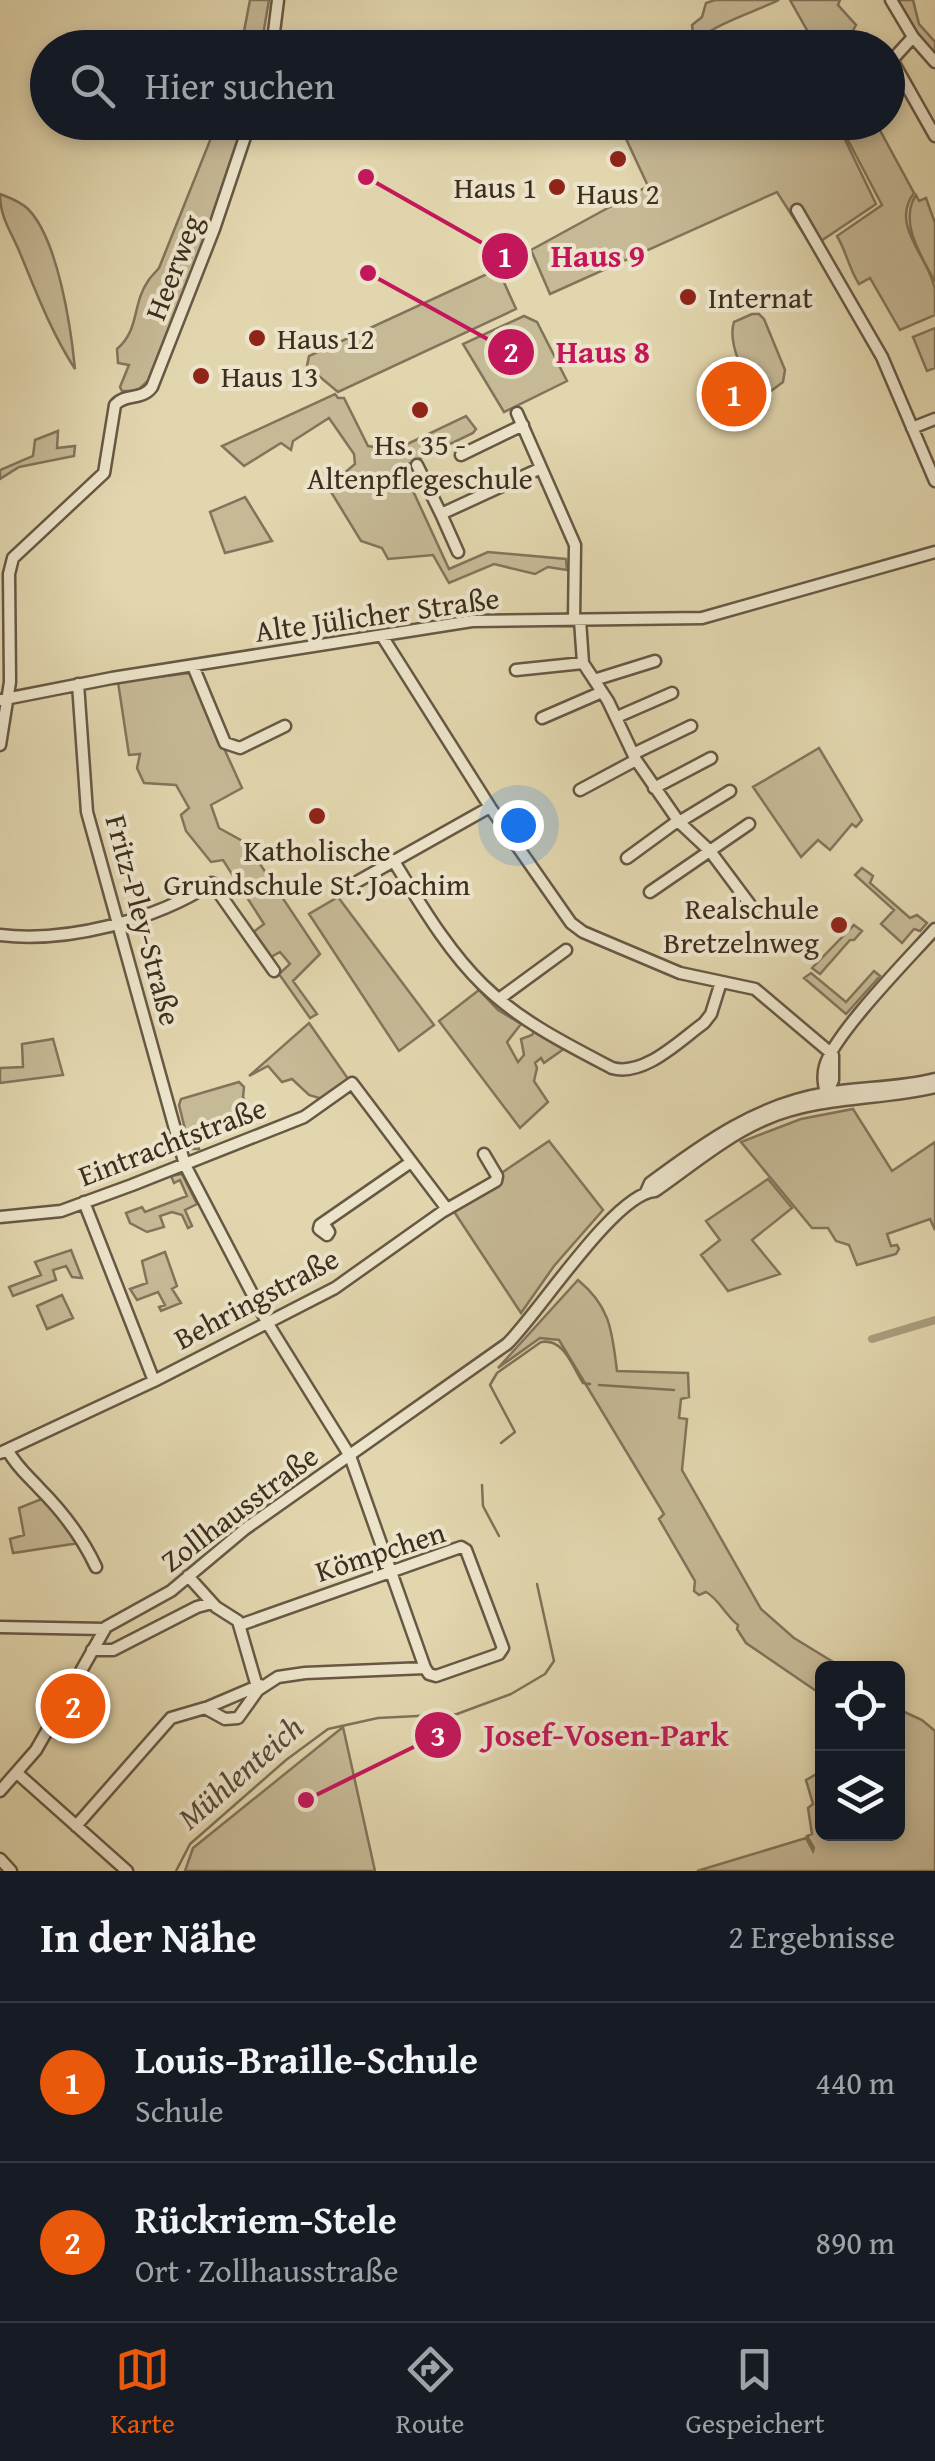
<!DOCTYPE html>
<html lang="de">
<head>
<meta charset="utf-8">
<style>
	:root { --surface:#171b24; --page:#242831; --text:#f1f3f6; --muted:#9ea1a6; --line:#363941; --accent:#ea580c }
	body { margin:0; font-family:"Gentium Book Plus",serif; background:var(--page); color:var(--text) }
	.controls { position:absolute; right:30px; bottom:30px; display:grid; overflow:hidden; border-radius:15px; box-shadow:0 5px 15px #0003 }
	.controls button { width:90px; height:90px; display:grid; place-items:center; padding:0; border:0; border-bottom:2px solid var(--line); background:var(--surface); color:var(--text); font:50px sans-serif }
	.you { position:absolute; left:518px; top:825px; width:35px; height:35px; margin:-25px; border:8px solid #fff; border-radius:50%; background:#1a73e8; box-shadow:0 0 0 15px #1a73e833 }
	.badge { display:grid; place-items:center; width:65px; height:65px; border-radius:50%; background:var(--accent); color:#fff; font-size:32px; font-weight:700 }
	.pin { position:absolute; translate:-50% -50%; border:5px solid #fff; box-shadow:0 2px 10px #0006 }
	.list { margin:0; padding:0; list-style:none }
	h2 { display:flex; justify-content:space-between; align-items:center; height:130px; margin:0; padding:0 40px; font-size:42px }
	h2 small { font-size:32px; font-weight:400; color:var(--muted) }
	.list li { display:grid; grid-template-columns:65px 1fr auto; gap:30px; align-items:center; box-sizing:border-box; height:160px; padding:0 40px; border-top:2px solid var(--line) }
	.list b { display:block; font-size:38px; white-space:nowrap }
	.list p { margin:0; font-size:32px; white-space:nowrap; color:var(--muted) }
	.list em { font-size:32px; font-style:normal; color:var(--muted) }
	.icon { flex:none; width:55px; height:55px; fill:none; stroke:currentColor; stroke-width:2; stroke-linecap:round; stroke-linejoin:round }
	.map { position:relative; flex:none; width:935px; height:1871px; overflow:hidden }
	.search { position:absolute; background:var(--surface); box-shadow:0 5px 15px #0003; left:30px; right:30px; top:30px; height:110px; display:flex; align-items:center; gap:25px; box-sizing:border-box; padding:0 35px; border-radius:55px; color:var(--muted); font-size:38px }
	.sheet { height:450px; background:var(--surface) }
	nav { display:flex; justify-content:space-around; align-items:center; box-sizing:border-box; height:140px; border-top:2px solid var(--line); background:var(--surface); font-size:28px; color:var(--muted) }
	nav a { display:grid; justify-items:center; gap:5px }
	nav .on { color:var(--accent) }
	.map>svg:first-child { display:block }
</style>
</head>
<body>
<div class="map">
<svg width="935" height="1871" viewBox="0 0 935 1871">
	<rect width="100%" height="100%" fill="#e2d6ae"/>
	<filter id="stains"><feTurbulence type="fractalNoise" baseFrequency=".002" numOctaves="4"/><feColorMatrix values="0 0 0 0 .2 0 0 0 0 .09 0 0 0 0 .02 0 0 0 .5 -.17"/></filter>
	<radialGradient id="worn" r=".72"><stop offset=".6" stop-color="#630" stop-opacity="0"/><stop offset="1" stop-color="#630" stop-opacity=".3"/></radialGradient>
	<path fill="#c6b996" stroke="#82745b" stroke-width="2.5" d="M250,0h19l-8,47h-20z
		M715,0h64c-20,10 -58,22 -73,34l-3,13h-8l-3,-22 10,-8 4,-14z
		M790,0h50l-2,5 18,20 -12,22h-66l30,-15z
		M896,0h17l6,24 16,18v13l-22,-23z
		M217,123h27l-45,133 -48,122 -14,13h-15l-2,-4 9,-22 -11,-2 -1,-14c23,-20 15,-45 31,-68 3,-5 7,-8 11,-13z
		M631,123h206l39,81 -64,43 -35,-55 -227,102 -19,-44 117,-64 -27,-58z
		M839,123h37l38,70c-25,33 16,65 21,97 0,8 0,17 0,25l-35,15 -30,-52 -11,6c-10,-15 -12,-31 -22,-48l45,-31z
		M0,194c10,4 20,7 28,15 30,30 43,119 47,160 -24,-37 -38,-75 -55,-116 -9,-22 -20,-35 -20,-59z
		M916,195l3,6 7,-3 9,25v59c-13,-25 -37,-60 -19,-87z
		M498,269l18,40 -178,83 -31,-26 2,-10z
		M752,314h7l5,5 21,51 -2,12 -12,9h-13c-16,-12 -30,-51 -24,-69z
		M524,316l13,6 30,59 -63,31 -41,-68z
		M935,328v40l-8,3 -14,-34z
		M335,394l3,4h6l24,48 27,4 71,-34 10,13 -3,4 -71,34 47,102 39,-17 78,7 1,11 -19,-3 -13,7 -41,-10 -45,19 -16,-28 -45,4 -6,-11 -21,-7 -33,-54 27,-23 -1,-10 -25,-36 -36,23 -2,9 -10,-7 -37,23 -22,-20z
		M58,431l-1,17 18,-2 -1,10 -55,11 -19,12v-9l33,-14 2,-16z
		M245,497l27,44 -47,12 -15,-41z
		M190,673l52,115 -31,17 8,23 27,15 74,111 -27,27 24,33 -7,4 -31,-44 11,-10 -10,-12 -11,6 -17,-25 12,-9 -41,-64 -12,2 -25,-31 -5,-16 8,-7 -13,-23 -32,-2 -7,-15 3,-14 -11,1 -11,-73z
		M819,748l43,72 -6,7 -4,-3 -22,26 -12,-10 -17,17 -48,-70z
		M862,868l11,8 -3,7 40,35 7,-3 10,8 -7,8 -6,-2 -12,14 -21,-19 13,-14 -39,-35z
		M338,897l96,128 -35,26 -90,-137z
		M854,925l8,6 -8,9h-4l-30,34 -8,-6z
		M874,971l6,5 -34,38 -42,-36 7,-5 35,29z
		M479,990l19,20 23,14 -14,18 11,20 6,-7 -3,-16 11,-4 3,-5 30,18 -21,15 -3,-5 -6,5 2,5 -3,13 14,21 -28,26 -81,-107z
		M309,1023l42,60 -22,18 -20,-6 -17,-16 -10,3 -14,-16 -19,10z
		M53,1039l10,36 -63,8v-15l23,-1 -1,-23z
		M239,1082l5,5 -1,10 8,15c-17,11 -33,20 -54,28l2,9h-9l-11,-44 2,-6z
		M853,1109l39,62 43,-29v88l-5,-11 -43,15 4,12 6,-1 2,4 -3,5 -39,11 -8,-20 -13,-4 -8,-13h-16l-71,-86 60,-23z
		M549,1141l54,69 -49,56 -33,47 -70,-106z
		M182,1174l15,30 -12,6 7,16 -4,2 -6,-13 -10,-3 -12,4 4,11 -17,5 -17,-9 -4,-10 16,-6 3,5 42,-16 -7,-16 -6,3 -3,-7z
		M768,1179l24,29 -40,32 28,34 -52,17 -27,-36 19,-15 -14,-19z
		M71,1250l11,28 -10,-1 -6,-11 -13,4 3,10 -43,16 -4,-9 32,-12 -6,-13z
		M165,1252l12,34 -5,3 9,14 -20,8 -2,-4 6,-2 -7,-13 -21,8 -7,-11 17,-6 -5,-22z
		M578,1280c33,27 34,52 39,91l71,2 1,24 -8,2 -2,19 8,1 -5,51 79,139 33,29 49,30h-21v27l-76,-52 -9,-14 1,-4c-12,-9 -20,-27 -32,-33l-7,3 -5,-4 1,-10 -36,-62 5,-5 -105,-174 -19,-2 -42,30z
		M62,1295l11,23 -26,11 -10,-23z
		M44,1498l35,45 -66,10 -3,-14 14,-4 -5,-27z
		M898,1709l24,11 13,11v140h-238l109,-33 7,13 1,-3 -7,-12 5,-2 -4,-26 5,-4 -7,-24 16,-9v63h76z
		M343,1727l32,144h-190l8,-23z"/>
	<g fill="none" stroke-linecap="round" stroke-linejoin="round">
		<path stroke="#7f7158" stroke-width="2.5" d="M599,1385l75,5
			M501,1443l14,-11 -25,-47 7,-12 44,-31c23,-4 31,24 42,41l7,1
			M482,1485l1,21 16,30
			M176,1871l14,-27 96,-84 42,-31 50,-11 79,-4 54,-20 34,-20 9,-13 -17,-77"/>
		<path stroke="#aa9d7e" stroke-width="8" d="M872,1339l63,-19"/>
		<defs>
			<path id="minor" d="M891,0l22,37 22,25
				M913,37l-21,23 43,76
				M272,48l6,-48
				M797,210l85,147 53,124
				M517,413l58,132 -1,75
				M912,428l23,-9
				M461,455l62,-30
				M417,465l24,49
				M458,552l-17,-38 98,-45
				M580,620l3,43 25,38 28,59 43,62 31,29 44,59
				M382,636l108,171 81,116 12,9 97,41 75,16 77,65
				M193,666l32,77 15,5 45,-22
				M516,670l67,-7
				M594,680l61,-19
				M78,684l9,128 98,353 83,159 82,132 75,212
				M0,700l112,-22 360,-57 230,-3 233,-66
				M617,717l55,-24
				M542,718l60,-26
				M0,745l10,-63 -1,-108 4,-16 91,-85 11,-68c10,-12 27,-4 37,-18l62,-158 36,-107
				M633,754l58,-28
				M654,788l57,-30
				M580,790l56,-30
				M679,822l51,-31
				M627,858l52,-38
				M393,860c27,43 54,90 90,125 37,36 83,59 129,83 32,9 67,-27 92,-45l7,-9 10,-32
				M338,889l8,-1 144,-81
				M650,892l99,-68
				M0,935c67,8 156,-15 212,-52l62,88
				M499,999l67,-49
				M827,1093l6,-13v-25
				M827,1097c-3,-11 -5,-20 -2,-31 9,-32 85,-109 110,-137
				M646,1192l4,-9c55,-41 108,-79 177,-90 36,-6 73,-5 108,-14
				M84,1202l70,179
				M0,1217l61,-6 71,-26 172,-68 48,-34 95,126
				M323,1223l6,9 -2,3 -8,-6 1,-4 91,-63
				M8,1451c9,16 19,24 31,37 22,22 44,51 57,79
				M0,1453l154,-72 181,-93 107,-76 54,-31 1,-5 -13,-22
				M188,1576l28,31 22,14 20,69
				M240,1625l221,-78 5,3 37,98 -4,6 -63,22 -7,-2 -4,-6
				M0,1627l104,2
				M92,1650h21l84,-43 15,-4
				M206,1708l54,-23
				M17,1773l110,98
				M0,1791l36,-41 70,-123 65,-36 74,-62 262,-185c32,-31 107,-150 148,-153 36,-25 71,-55 111,-72 53,-23 114,-19 169,-32
				M76,1826l95,-108 34,-10 20,11 13,-1 20,-28 20,-13 27,-4 120,-5
				M0,1859l11,12"/>
		</defs>
		<use href="#minor" stroke="#675844" stroke-width="15"/>
		<use href="#minor" stroke="#ece4ca" stroke-width="10"/>
	</g>
	<g fill="#8f2418" stroke="#ece4ca" stroke-width="4">
		<circle cx="618" cy="159" r="10"/>
		<circle cx="557" cy="187" r="10"/>
		<circle cx="688" cy="297" r="10"/>
		<circle cx="257" cy="338" r="10"/>
		<circle cx="201" cy="376" r="10"/>
		<circle cx="420" cy="410" r="10"/>
		<circle cx="317" cy="816" r="10"/>
		<circle cx="839" cy="925" r="10"/>
	</g>
	<g text-anchor="middle" dominant-baseline="central" stroke-width="8" stroke-linejoin="round" paint-order="stroke">
		<g font-size="30" fill="#3e2e20" stroke="#ece4ca">
			<text x="537" y="187" text-anchor="end">Haus 1</text>
			<text x="618" y="193">Haus 2</text>
			<text x="708" y="297" text-anchor="start">Internat</text>
			<text x="277" y="338" text-anchor="start">Haus 12</text>
			<text x="221" y="376" text-anchor="start">Haus 13</text>
			<text x="420" y="444">Hs. 35 -<tspan x="420" dy="34">Altenpflegeschule</tspan></text>
			<text x="317" y="850">Katholische<tspan x="317" dy="34">Grundschule St. Joachim</tspan></text>
			<text x="819" y="908" text-anchor="end">Realschule<tspan x="819" dy="34">Bretzelnweg</tspan></text>
		</g>
		<g font-size="30" fill="#3e2e20" stroke="#ece4ca">
			<text transform="translate(173 267) rotate(-69)">Heerweg</text>
			<text transform="translate(377 614) rotate(-8)">Alte Jülicher Straße</text>
			<text transform="translate(144 920) rotate(75)">Fritz-Pley-Straße</text>
			<text transform="translate(172 1141) rotate(-21)">Eintrachtstraße</text>
			<text transform="translate(256 1298) rotate(-28)">Behringstraße</text>
			<text transform="translate(239 1508) rotate(-37)">Zollhausstraße</text>
			<text transform="translate(380 1551) rotate(-18)">Kömpchen</text>
		</g>
		<g font-size="32" font-style="italic" fill="#594a38" stroke="#ece4ca">
			<text transform="translate(240 1772) rotate(-41)">Mühlenteich</text>
		</g>
	</g>
	<path fill="none" stroke="#c2185b" stroke-width="4" d="M366 177L505 256M368 273L511 352M306 1800L438 1735"/>
	<g fill="#c2185b" stroke="#ece4ca" stroke-width="4">
		<circle cx="366" cy="177" r="10"/>
		<circle cx="368" cy="273" r="10"/>
		<circle cx="306" cy="1800" r="10"/>
		<circle cx="505" cy="256" r="25"/>
		<circle cx="511" cy="352" r="25"/>
		<circle cx="438" cy="1735" r="25"/>
	</g>
	<g font-size="30" text-anchor="middle" font-weight="bold" fill="#fff">
		<text x="505" y="267">1</text>
		<text x="511" y="362">2</text>
		<text x="438" y="1746">3</text>
	</g>
	<g font-size="32" text-anchor="middle" font-weight="bold" fill="#c2185b" stroke="#ece4ca" stroke-width="8" stroke-linejoin="round" paint-order="stroke">
		<text x="598" y="267">Haus 9</text>
		<text x="603" y="363">Haus 8</text>
		<text x="606" y="1746">Josef-Vosen-Park</text>
	</g>
	<rect width="100%" height="100%" filter="url(#stains)"/>
	<rect width="100%" height="100%" fill="url(#worn)"/>
</svg>
<div class="controls">
<button><svg class="icon" aria-label="locate" viewBox="0 0 24 24"><circle cx="12" cy="12" r="6"/><path d="M12 2v4M12 18v4M2 12h4M18 12h4"/></svg></button>
<button><svg class="icon" aria-label="layers" viewBox="0 0 24 24"><path d="M12 4l9 5-9 5-9-5zM3 14l9 5 9-5"/></svg></button>
</div>
<div class="you"></div>
<div class="pin badge" style="left:734px;top:394px">1</div>
<div class="pin badge" style="left:73px;top:1706px">2</div>
<div class="search"><svg class="icon" aria-label="search" viewBox="0 0 24 24"><circle cx="10" cy="10" r="6"/><path d="M15 15l6 6"/></svg>Hier suchen</div>
</div>
<section class="sheet">
<h2>In der Nähe<small>2 Ergebnisse</small></h2>
<ul class="list">
<li><span class="badge">1</span><div><b>Louis-Braille-Schule</b><p>Schule</p></div><em>440 m</em></li>
<li><span class="badge">2</span><div><b>Rückriem-Stele</b><p>Ort · Zollhausstraße</p></div><em>890 m</em></li>
</ul>
</section>
<nav>
<a class="on"><svg class="icon" aria-label="map" viewBox="0 0 24 24"><path d="M3 6l6-2 6 2 6-2v14l-6 2-6-2-6 2zM9 4v14M15 6v14"/></svg>Karte</a>
<a><svg class="icon" aria-label="directions" viewBox="0 0 24 24"><path d="M12 3l9 9-9 9-9-9zM9 14v-3h6M13 9l2 2-2 2"/></svg>Route</a>
<a><svg class="icon" aria-label="saved" viewBox="0 0 24 24"><path d="M7 4h10v16l-5-4-5 4z"/></svg>Gespeichert</a>
</nav>
</body>
</html>
